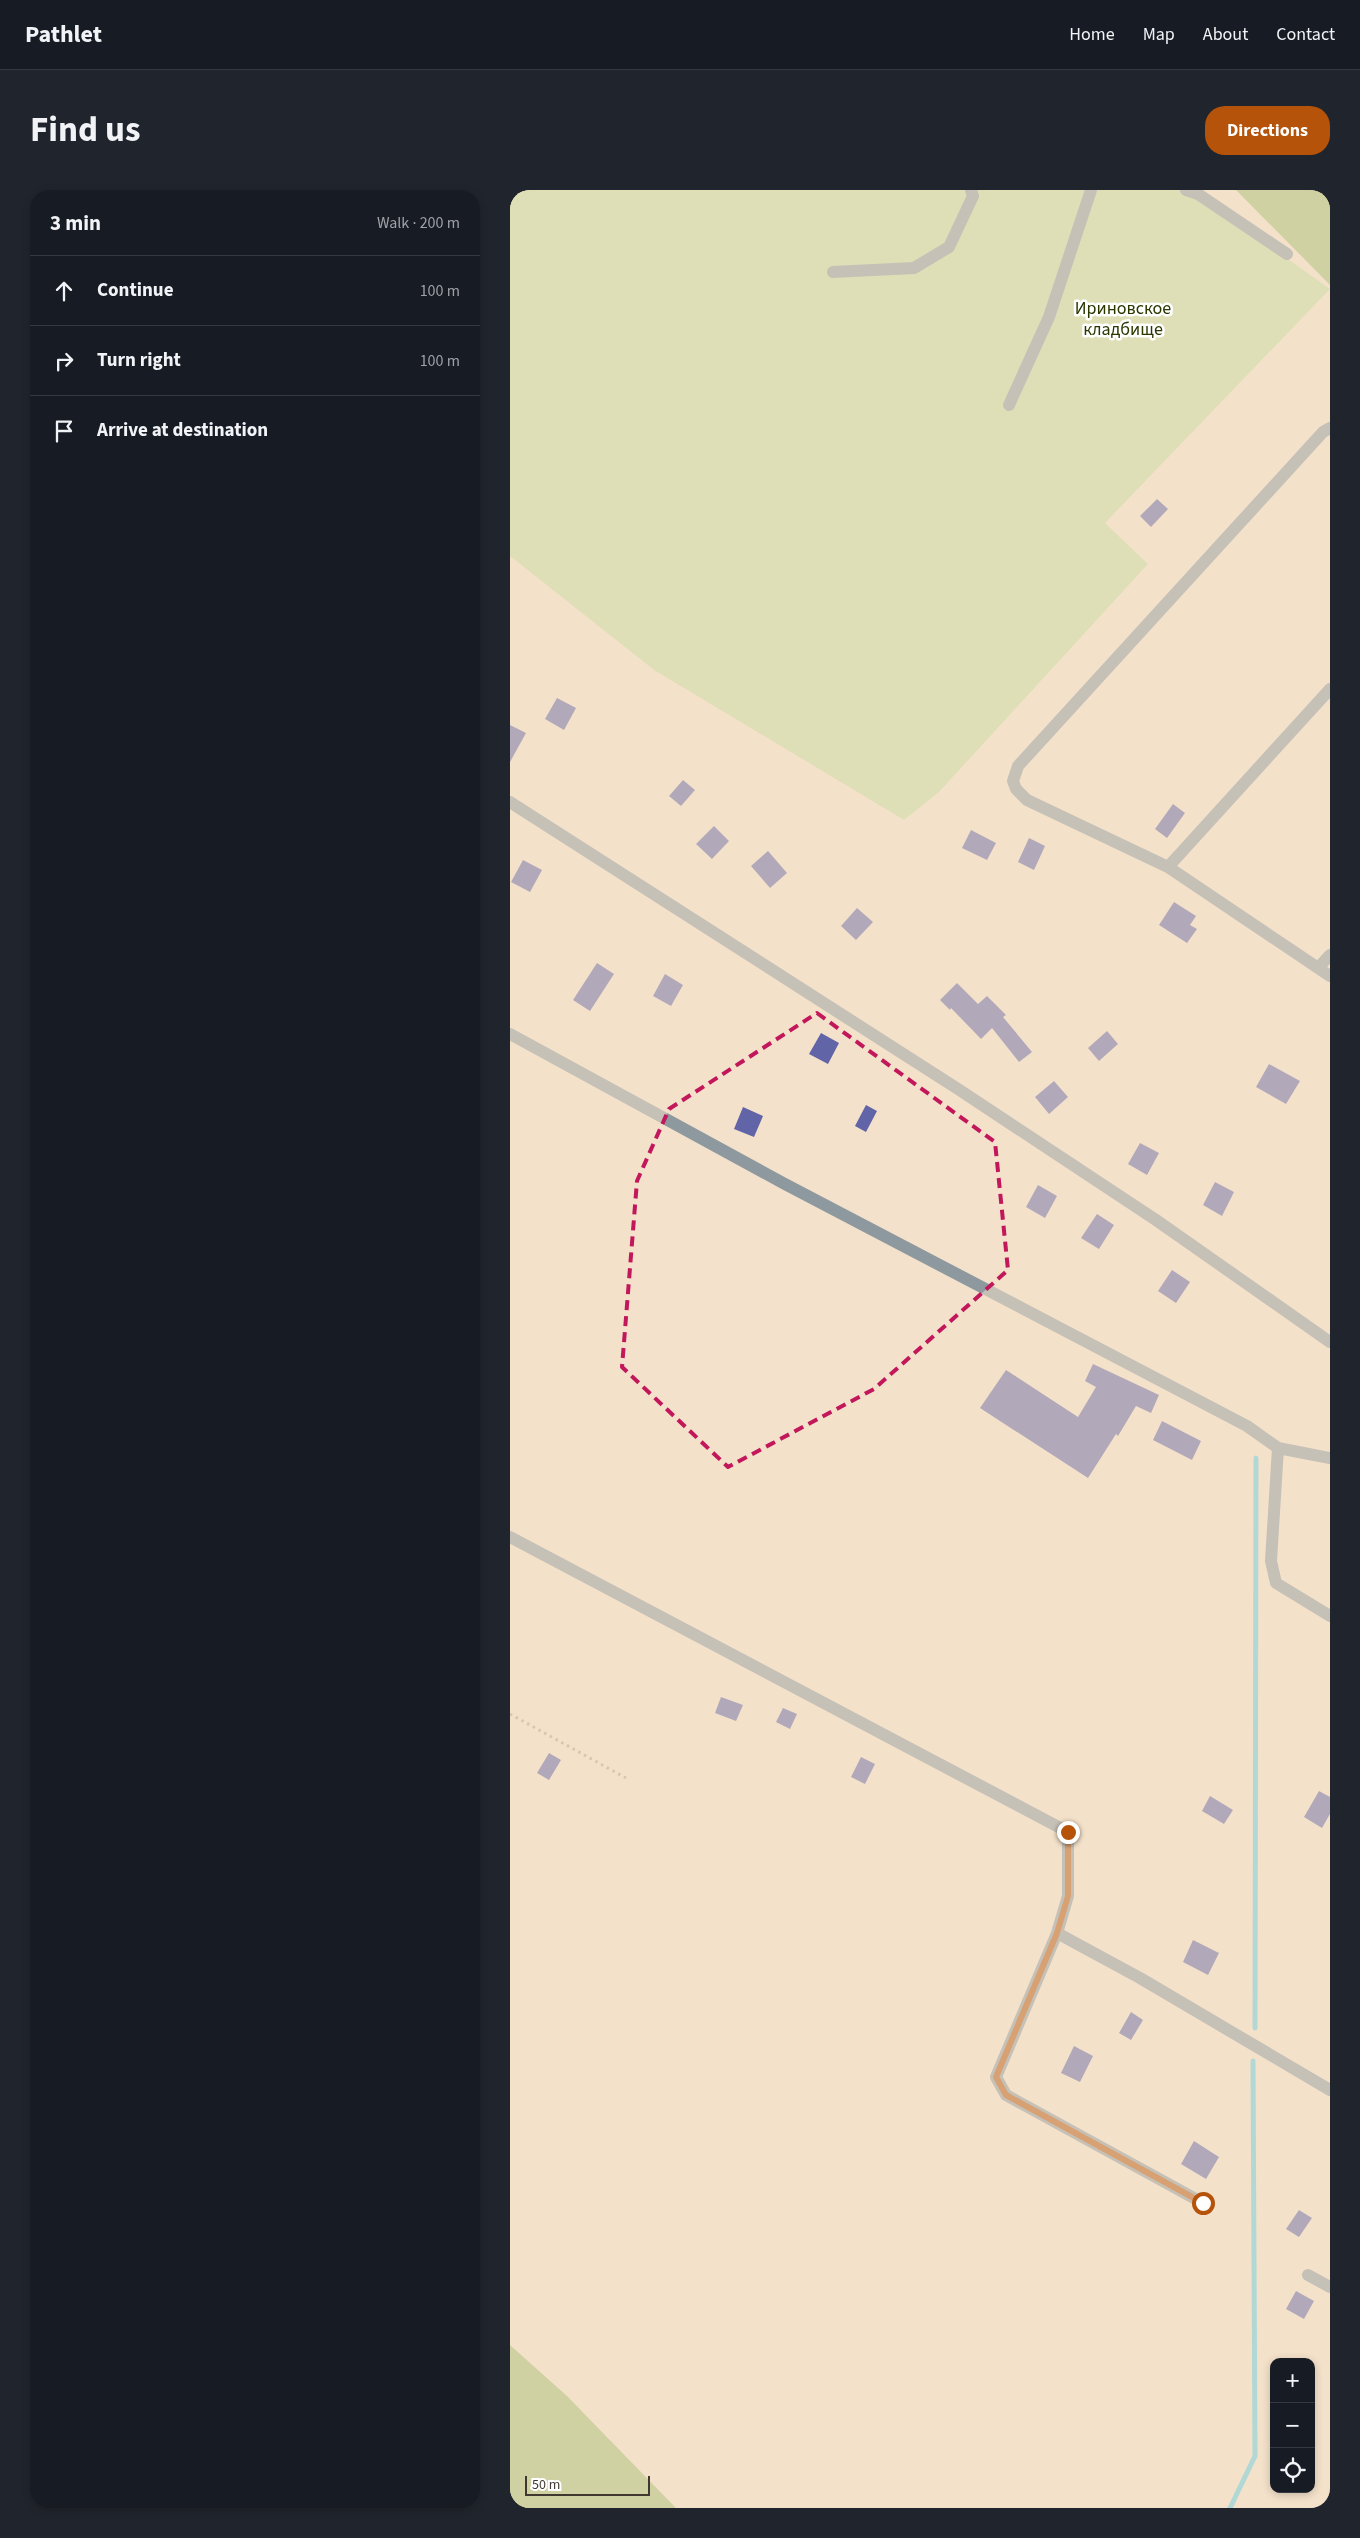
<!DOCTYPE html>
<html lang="en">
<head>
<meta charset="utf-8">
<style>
	:root { --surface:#171b24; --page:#20242c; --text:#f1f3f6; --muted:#9ea1a6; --line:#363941; --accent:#b45309 }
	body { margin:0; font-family:"Source Sans 3",sans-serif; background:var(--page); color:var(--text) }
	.controls { position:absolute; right:15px; bottom:15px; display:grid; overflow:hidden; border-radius:10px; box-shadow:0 2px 8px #0003 }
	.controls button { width:45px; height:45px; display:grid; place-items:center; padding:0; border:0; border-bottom:1px solid var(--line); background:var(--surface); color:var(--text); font:25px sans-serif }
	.scale { position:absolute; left:15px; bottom:12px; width:125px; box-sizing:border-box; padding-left:5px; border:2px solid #403830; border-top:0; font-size:14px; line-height:18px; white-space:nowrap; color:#403830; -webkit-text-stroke:4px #fff; paint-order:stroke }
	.stop { position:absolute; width:15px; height:15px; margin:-11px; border:4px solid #b45309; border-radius:50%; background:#fff }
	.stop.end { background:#b45309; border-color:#fff; box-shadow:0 1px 5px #0008 }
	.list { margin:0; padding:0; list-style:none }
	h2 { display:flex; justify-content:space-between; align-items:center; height:65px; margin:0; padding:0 20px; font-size:21px }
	h2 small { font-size:16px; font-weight:400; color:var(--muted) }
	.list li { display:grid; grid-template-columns:32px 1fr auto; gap:15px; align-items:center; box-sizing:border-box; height:70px; padding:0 20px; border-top:1px solid var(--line) }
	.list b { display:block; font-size:19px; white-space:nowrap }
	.list em { font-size:16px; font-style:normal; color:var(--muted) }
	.icon { flex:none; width:28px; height:28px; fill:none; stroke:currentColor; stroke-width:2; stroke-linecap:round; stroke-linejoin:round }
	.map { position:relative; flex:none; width:820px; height:2318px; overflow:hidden; border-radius:20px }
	header { display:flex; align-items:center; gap:30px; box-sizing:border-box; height:70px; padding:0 25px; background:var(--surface); border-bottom:1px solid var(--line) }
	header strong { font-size:24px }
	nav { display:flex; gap:28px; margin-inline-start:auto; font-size:18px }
	.intro { display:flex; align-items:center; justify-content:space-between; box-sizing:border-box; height:120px; padding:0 30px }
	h1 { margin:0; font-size:35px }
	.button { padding:12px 22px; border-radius:20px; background:var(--accent); color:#fff; font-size:18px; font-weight:700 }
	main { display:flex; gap:30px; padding:0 30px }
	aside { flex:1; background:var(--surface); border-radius:20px; box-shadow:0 2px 8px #0003 }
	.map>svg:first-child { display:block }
</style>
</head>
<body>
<header>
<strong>Pathlet</strong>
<nav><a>Home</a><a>Map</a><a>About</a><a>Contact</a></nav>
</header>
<div class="intro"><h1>Find us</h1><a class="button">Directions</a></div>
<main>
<aside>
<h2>3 min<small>Walk · 200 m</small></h2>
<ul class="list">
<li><svg class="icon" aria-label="ahead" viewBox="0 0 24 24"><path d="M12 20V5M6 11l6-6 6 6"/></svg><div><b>Continue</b></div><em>100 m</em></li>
<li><svg class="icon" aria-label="right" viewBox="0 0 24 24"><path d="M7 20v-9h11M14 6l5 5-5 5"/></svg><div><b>Turn right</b></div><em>100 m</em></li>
<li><svg class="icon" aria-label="arrive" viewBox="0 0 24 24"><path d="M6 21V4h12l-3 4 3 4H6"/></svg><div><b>Arrive at destination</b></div></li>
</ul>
</aside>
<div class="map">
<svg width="820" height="2318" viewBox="0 0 820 2318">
	<rect width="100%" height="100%" fill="#f4e1cb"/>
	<path fill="#c6db9f" d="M0,0h681l139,99 -225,234 43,41 -209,228 -35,28 -250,-150 -144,-114z"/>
	<path fill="#a5bd72" d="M726,0h94v95z
		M0,2155l57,51 109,112h-166z"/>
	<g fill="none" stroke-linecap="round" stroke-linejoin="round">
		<path stroke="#61cde2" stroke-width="5" d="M745,1838l1,-570
			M720,2318l25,-52 -2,-395"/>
	</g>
	<path fill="#6164a6" d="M647,309l11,10 -17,18 -11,-11z
		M47,508l19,10 -12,22 -19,-11z
		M0,535l16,8 -16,29z
		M173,590l12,10 -14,16 -12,-10z
		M663,614l12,9 -18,25 -12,-9z
		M204,636l15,15 -17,18 -16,-15z
		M461,640l25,13 -9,17 -25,-12z
		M519,648l16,8 -11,24 -16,-8z
		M258,661l19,22 -17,15 -19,-22z
		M13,670l19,10 -12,22 -19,-10z
		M664,712l22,14 -6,9 7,4 -10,14 -28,-18z
		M347,718l16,14 -17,18 -15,-14z
		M87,773l17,11 -24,37 -17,-11z
		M155,784l18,11 -12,21 -18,-10z
		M447,793l21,21 9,-8 19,19 -3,2 29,35 -13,10 -27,-34 -11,11 -30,-31 -1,2 -10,-10z
		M597,841l11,13 -19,17 -11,-13z
		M311,843l18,10 -11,21 -19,-10z
		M759,874l31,17 -14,23 -30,-17z
		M544,891l14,16 -19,17 -14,-17z
		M356,915l11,6 -11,21 -11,-6z
		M233,917l20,9 -9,21 -20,-8z
		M630,953l19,10 -12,22 -19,-11z
		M705,992l19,10 -12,24 -19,-11z
		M528,995l19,11 -12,22 -19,-11z
		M587,1024l17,11 -15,24 -18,-11z
		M662,1080l18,12 -14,21 -18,-12z
		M583,1174l66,31 -8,18 -15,-7 -18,30 -2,-2 -28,44 -108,-70 26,-38 72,47 18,-30 -11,-6z
		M652,1231l39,20 -9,19 -39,-20z
		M211,1507l22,8 -7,16 -21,-8z
		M273,1518l14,6 -7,15 -14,-7z
		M39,1563l12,7 -12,20 -12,-7z
		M351,1567l14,7 -10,20 -14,-7z
		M809,1601l11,6v17l-8,14 -18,-11z
		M700,1606l23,14 -9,14 -22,-13z
		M683,1750l26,13 -11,22 -25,-13z
		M621,1822l12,8 -12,20 -12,-7z
		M564,1856l19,10 -13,26 -19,-9z
		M684,1951l25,16 -13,22 -25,-15z
		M789,2020l13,8 -13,19 -13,-8z
		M786,2101l18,10 -10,18 -18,-10z"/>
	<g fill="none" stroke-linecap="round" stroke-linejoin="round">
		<path stroke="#b3a493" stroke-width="3" stroke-dasharray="2.5 4" stroke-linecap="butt" d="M0,1524l116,64"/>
		<path stroke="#8e999f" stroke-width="12" d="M676,0l12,4 89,60
			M323,82l81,-4 35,-21 24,-51 -2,-6
			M499,215l40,-88 42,-127
			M820,238l-7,4 -305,334 -5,15 3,8 11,11 141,67 162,109
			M0,612l448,287 198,131 174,122
			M658,677l162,-178
			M808,778l12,-13
			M0,844l273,149 464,243 31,22 52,10
			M768,1258l-7,113 5,22 54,33
			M0,1347l558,295v64l-11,37 -61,144 10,18 197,108
			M547,1743l83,45 190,112
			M798,2085l22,12"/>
	</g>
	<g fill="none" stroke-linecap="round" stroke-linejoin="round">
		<path stroke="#b45309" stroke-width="6" d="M558,1642v64l-11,37 -61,144 10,18 197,108"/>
	</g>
	<path d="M0 0H820V2318H0ZM307,823l178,129 13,128 -134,119 -146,78 -106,-100 15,-186 32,-72z" fill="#f4e1cb" fill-opacity=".55" fill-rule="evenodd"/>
	<path fill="none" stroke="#c2185b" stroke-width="4" stroke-dasharray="10 6" stroke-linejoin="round" d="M307,823l178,129 13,128 -134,119 -146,78 -106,-100 15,-186 32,-72z"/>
	<g text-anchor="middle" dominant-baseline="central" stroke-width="5" stroke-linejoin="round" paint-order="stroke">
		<g font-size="18" fill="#2a3800" stroke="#fff">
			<text x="613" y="118">Ириновское<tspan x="613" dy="21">кладбище</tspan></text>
		</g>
	</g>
</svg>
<div class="controls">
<button>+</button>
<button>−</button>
<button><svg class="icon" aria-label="locate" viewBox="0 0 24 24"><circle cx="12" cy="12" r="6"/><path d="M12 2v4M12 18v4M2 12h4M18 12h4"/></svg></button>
</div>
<div class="scale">50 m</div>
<div class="stop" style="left:693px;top:2013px"></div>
<div class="stop end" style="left:558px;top:1642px"></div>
</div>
</main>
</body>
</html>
